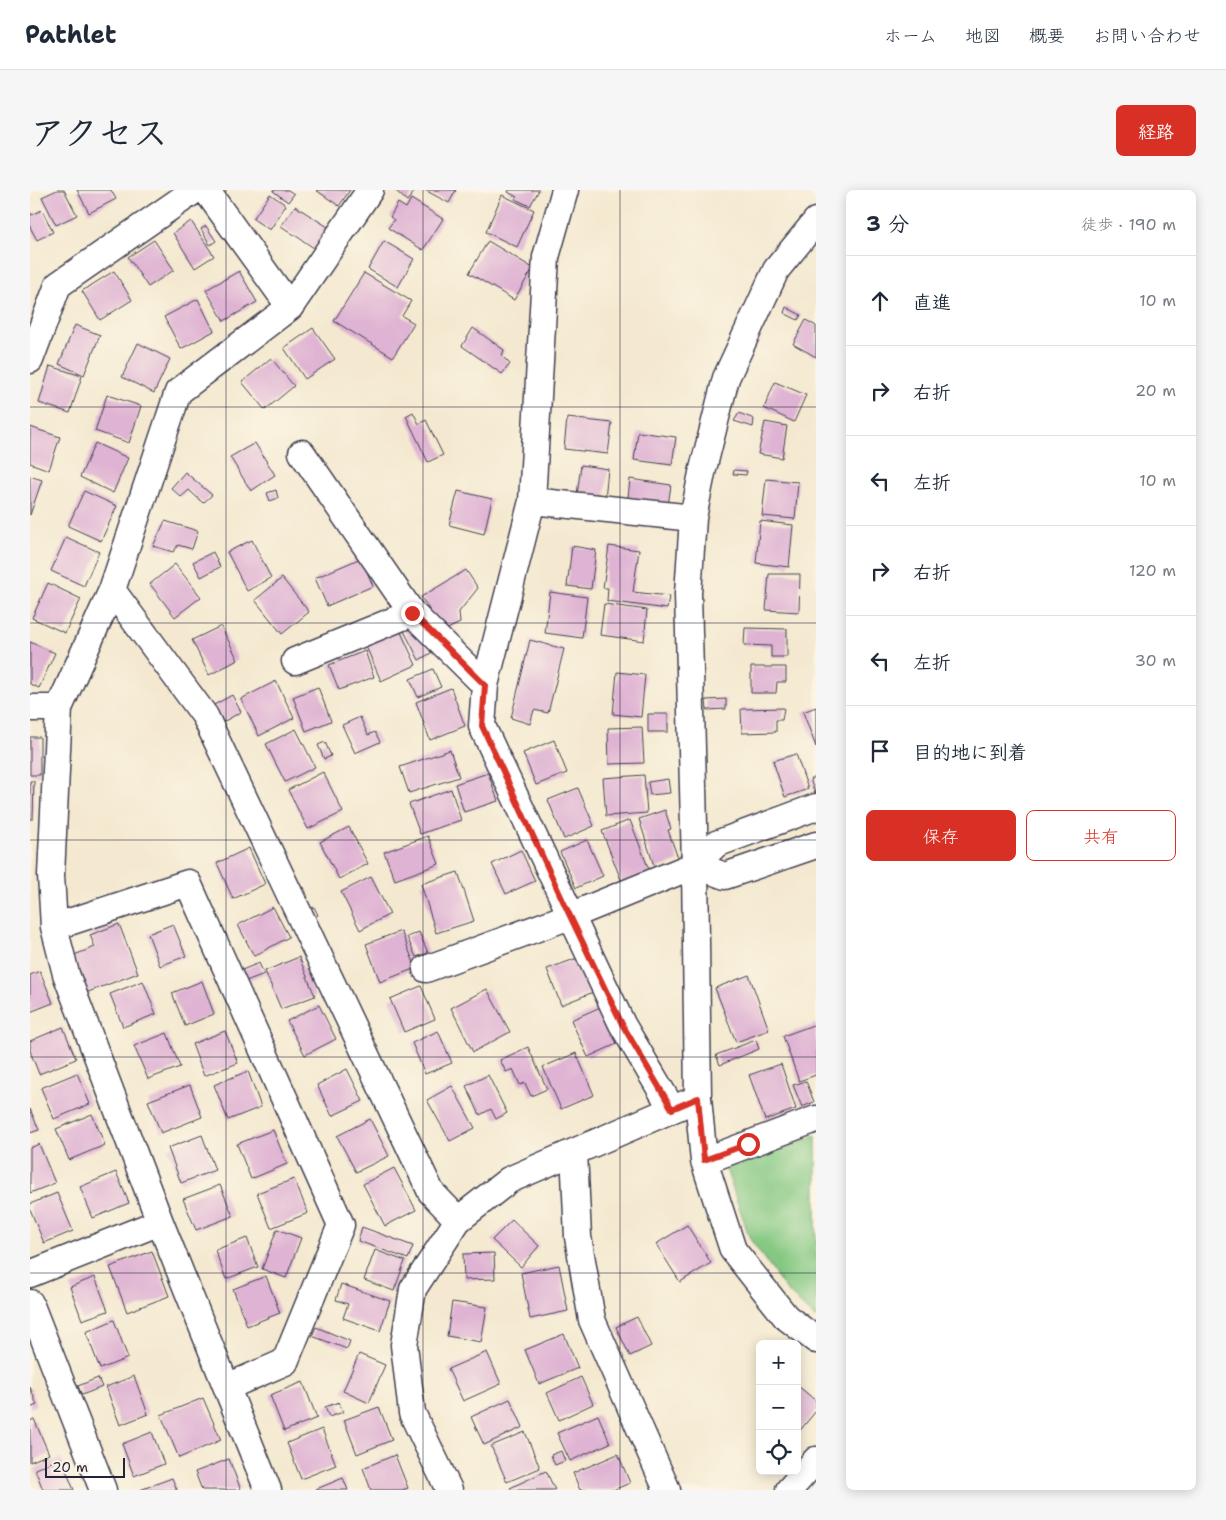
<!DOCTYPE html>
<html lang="ja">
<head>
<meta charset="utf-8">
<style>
	:root { --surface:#fff; --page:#f6f6f7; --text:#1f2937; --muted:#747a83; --line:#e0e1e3; --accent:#d93025 }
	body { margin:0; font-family:"Shantell Sans","Klee One",sans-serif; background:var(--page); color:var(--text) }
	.controls { position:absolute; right:15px; bottom:15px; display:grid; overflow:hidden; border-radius:8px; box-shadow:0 2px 12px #0003 }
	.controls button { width:45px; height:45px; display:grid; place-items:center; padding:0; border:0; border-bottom:1px solid var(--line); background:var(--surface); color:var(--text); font:25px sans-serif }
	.scale { position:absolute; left:15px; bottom:12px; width:80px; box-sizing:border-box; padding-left:5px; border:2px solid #22223b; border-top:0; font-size:14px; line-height:18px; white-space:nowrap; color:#22223b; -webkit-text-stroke:4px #fcf5e5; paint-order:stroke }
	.stop { position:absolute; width:15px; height:15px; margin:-11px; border:4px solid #d93025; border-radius:50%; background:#fff }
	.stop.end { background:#d93025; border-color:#fff; box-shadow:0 1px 5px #0008 }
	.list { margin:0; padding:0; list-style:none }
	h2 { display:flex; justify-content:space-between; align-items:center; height:65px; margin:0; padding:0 20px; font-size:21px }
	h2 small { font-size:16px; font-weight:400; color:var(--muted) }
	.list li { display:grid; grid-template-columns:32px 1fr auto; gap:15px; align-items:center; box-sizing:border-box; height:90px; padding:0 20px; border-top:1px solid var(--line) }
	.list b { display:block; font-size:19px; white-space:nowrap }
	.list em { font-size:16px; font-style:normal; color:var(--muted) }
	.actions { display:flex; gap:10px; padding:15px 20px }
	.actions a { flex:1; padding:11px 0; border:1px solid var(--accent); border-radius:8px; text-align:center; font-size:18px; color:var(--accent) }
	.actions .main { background:var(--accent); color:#fff }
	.icon { flex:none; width:28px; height:28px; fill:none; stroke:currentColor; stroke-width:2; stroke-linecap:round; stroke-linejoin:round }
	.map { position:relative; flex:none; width:786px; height:1300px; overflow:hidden; border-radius:8px }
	header { display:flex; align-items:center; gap:30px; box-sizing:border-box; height:70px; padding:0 25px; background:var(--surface); border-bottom:1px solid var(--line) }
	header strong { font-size:24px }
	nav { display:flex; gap:28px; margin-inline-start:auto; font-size:18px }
	.intro { display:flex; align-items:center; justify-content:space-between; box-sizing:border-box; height:120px; padding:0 30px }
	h1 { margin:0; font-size:35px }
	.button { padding:12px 22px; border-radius:8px; background:var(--accent); color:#fff; font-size:18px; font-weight:700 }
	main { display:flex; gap:30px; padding:0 30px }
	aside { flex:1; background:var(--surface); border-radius:8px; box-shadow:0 2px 12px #0003 }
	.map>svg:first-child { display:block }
</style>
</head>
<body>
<header>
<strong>Pathlet</strong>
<nav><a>ホーム</a><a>地図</a><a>概要</a><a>お問い合わせ</a></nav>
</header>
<div class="intro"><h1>アクセス</h1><a class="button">経路</a></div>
<main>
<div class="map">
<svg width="786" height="1300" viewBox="0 0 786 1300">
	<rect width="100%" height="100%" fill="#fcf5e5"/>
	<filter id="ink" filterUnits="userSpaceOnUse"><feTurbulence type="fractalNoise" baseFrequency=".02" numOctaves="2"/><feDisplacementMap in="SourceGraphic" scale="10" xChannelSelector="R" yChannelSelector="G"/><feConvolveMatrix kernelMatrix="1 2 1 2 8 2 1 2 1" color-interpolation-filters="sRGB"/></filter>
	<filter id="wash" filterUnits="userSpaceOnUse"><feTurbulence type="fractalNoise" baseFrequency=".0096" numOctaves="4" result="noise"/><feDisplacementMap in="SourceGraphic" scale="20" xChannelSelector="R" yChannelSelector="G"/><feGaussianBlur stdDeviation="1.12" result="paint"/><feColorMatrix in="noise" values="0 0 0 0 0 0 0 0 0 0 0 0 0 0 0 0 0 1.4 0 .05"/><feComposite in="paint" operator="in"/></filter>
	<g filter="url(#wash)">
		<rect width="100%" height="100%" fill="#f4e9d0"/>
		<path fill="#84c881" stroke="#53755e" d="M786,945v184l-29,-28 -37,-52 -24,-70z"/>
		<g id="blocks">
			<path fill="#dfb3d3" d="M27,0h7l13,25 -21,10 -14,-28z
				M47,0h34l5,9 -27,14z
				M243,0h15l6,4 -6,8 -15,-11z
				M286,0h34l-11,16z
				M365,0h18l2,1 -8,10z
				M395,0h31l-7,13z
				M479,0h30l-9,16 -15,-7 2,-2 -9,-5z
				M240,4l16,11 -16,25 -17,-11z
				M472,5l32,15 -17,37 -31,-15z
				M381,9l32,20 -20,31 -35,-22 6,-8 -4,-3 8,-14 8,5z
				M265,16l36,23 -14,21 -36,-24z
				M12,20l11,22 -16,8 -7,-13v-15l2,3z
				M161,31l23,35 -19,12 -22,-35z
				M176,36l10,15 -6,4 -9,-16z
				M124,50l20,30 -26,17 -20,-30z
				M354,51l30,18 -16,28 -30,-18z
				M458,51l45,27 -19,32 -45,-27z
				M84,81l18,29 -32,20 -18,-29z
				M209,81l18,31 -33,19 -18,-31z
				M334,83l47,28 -9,15 12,7 -21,34 -59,-36z
				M168,109l16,32 -33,18 -17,-32z
				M756,117l15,8 -3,5 -14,-7z
				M776,130l10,6v31l-23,-13z
				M45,135l25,10 -16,40 -25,-11z
				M283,138l22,31 -30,20 -21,-31z
				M443,138l31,22 -2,6 8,8 -8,10 -40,-28z
				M108,153l32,16 -16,34 -32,-16z
				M241,168l23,28 -29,24 -23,-28z
				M20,176l32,10 -12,37 -31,-10z
				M745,192l31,13 -12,27 -30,-14z
				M77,205l34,11 -12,37 -34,-12z
				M383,222l6,12 7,-4 17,35 -15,7 -22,-46z
				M709,223l15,6 -1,8 -19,-6z
				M537,228l45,5 -4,31 -44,-5z
				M735,232l22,4 -5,32 -24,-4z
				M0,237l30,10 -11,33 -19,-7z
				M608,242l38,5 -4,28 -38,-5z
				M65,253l33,15 -15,35 -33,-16z
				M225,253l20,32 -24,16 -21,-34z
				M551,275l27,4 -3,30 -28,-4z
				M704,280l13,1 -1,4 -13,-1z
				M155,282l27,23 -9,8 -14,-13 -8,7 -10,-9z
				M0,286l12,4 -12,35z
				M600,289l41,6 -4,27 -40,-5z
				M736,289l32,3 -3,37 -33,-3z
				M246,300l2,8 -8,3 -3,-8z
				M54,301l33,15 -16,35 -33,-15z
				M428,301l34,8 -8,35 -35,-9z
				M135,331l33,10 -6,18 -14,-4 -5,7 -20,-6z
				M730,331l33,4 -4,42 -33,-4z
				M36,347l33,15 -15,34 -33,-15z
				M222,350l19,38 -24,13 -20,-39z
				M542,356l24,4 -5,39 -24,-3z
				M579,356l30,4 -6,42 36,4 -2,13 -60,-8 1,-13h-5z
				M183,362l7,15 -19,10 -8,-15z
				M331,368l12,28 -46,20 -12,-28z
				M145,374l26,33 -26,20 -25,-33z
				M436,380l12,18 -19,24 1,11 -17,8 -22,-34z
				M739,384h31l-1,38 -33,-2z
				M252,388l27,34 -27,22 -27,-34z
				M18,393l33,16 -16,34 -33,-15z
				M520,402l37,5 -5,41 -37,-5z
				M574,414l43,6 -3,31 -44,-6z
				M379,433l14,13 8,17 -12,7 -17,-33z
				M191,436l17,34 -29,15 -17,-35z
				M369,438l17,37 -35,16 -16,-37z
				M715,438l42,1v28h-16v-11l-27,-1z
				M500,450l34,9 -16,64 -14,-3 -4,14 -19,-6z
				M0,452l25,11 -16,35 -9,-4z
				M335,461l9,26 -35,13 -10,-25z
				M721,477h35v15h-9l-1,11h-25z
				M403,479l8,18 -23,10 -8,-18z
				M587,482l28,3 -4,42 -28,-3z
				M246,491l18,37 -35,18 -18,-37z
				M288,497l13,34 -25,10 -13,-34z
				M421,498l14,38 -35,14 -14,-38z
				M202,505l9,17 -18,10 -9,-17z
				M696,509v10l-19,1 -1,-10z
				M786,517v40l-13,-35z
				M754,518l-2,12h-6v12l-34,1 -1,-24z
				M618,524h20v18h-20z
				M330,527l8,18 7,-3 5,10 -25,11 -13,-28z
				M612,537l2,36 -35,1 -1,-36z
				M266,539l19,38 -30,15 -19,-38z
				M0,547h10v38h-10z
				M524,550l13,33 -31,12 -13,-32z
				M295,552l6,14 -7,3 -6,-14z
				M420,560l9,27 -50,16 -9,-26z
				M766,564l12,35 -23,8 -12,-36z
				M293,582l20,40 -35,17 -20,-39z
				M458,583l10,28 -34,11 -9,-28z
				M614,585l3,38 -41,3 -3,-38z
				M786,587v19l-6,-17z
				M638,589l2,14 -20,2 -2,-13z
				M0,591h4l-1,38h-3z
				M548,598l16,38 -30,13 -16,-39z
				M421,599l10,31 -41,14 -11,-30z
				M635,620l6,19 -3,1 11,31 -24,8 -16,-50z
				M600,630l21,55 -28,10 -21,-54z
				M319,637l19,37 -29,15 -19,-37z
				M398,646l11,28 -44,16 -11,-28z
				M557,650l16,36 -27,12 -16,-36z
				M219,658l16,36 -32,15 -16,-36z
				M491,660l14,31 -29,13 -14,-30z
				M428,682l16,49 -38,12 -15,-49z
				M341,687l19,37 -30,16 -19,-38z
				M274,697l4,11 -9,3 -5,-10z
				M243,717l16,30 -35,19 -16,-31z
				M284,717l4,8 -10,5 -4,-9z
				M89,734l19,49 -55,21 -14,-37 26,-10 -5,-12z
				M143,734l13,32 -26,10 -12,-32z
				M371,741l15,37 -36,14 -14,-38z
				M389,742l9,21 -12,4 -9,-20z
				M553,766l13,35 -35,14 -14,-36z
				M269,767l16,39 -34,13 -16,-38z
				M229,773l5,11 -18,7 -4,-11z
				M10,781l13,32 -23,9v-37z
				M719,785l20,55 -33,12 -21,-54z
				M113,791l13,33 -33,13 -13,-33z
				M172,791l12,33 -29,12 -13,-33z
				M391,796l14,33 -31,13 -14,-33z
				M457,799l23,43 -37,20 -22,-44z
				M289,815l17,34 -31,16 -18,-34z
				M575,815l16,37 -33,15 -17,-37z
				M786,834v51l-17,6 -16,-45z
				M33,837l13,32 -37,15 -9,-23v-10z
				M195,841l13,32 -34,13 -12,-32z
				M408,841l14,32 -27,11 -13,-31z
				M137,843l13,34 -32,12 -14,-33z
				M726,850l3,9 -39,16 -4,-10z
				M498,857l19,42 -16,7 -6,-13 -5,2 -7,-16 -7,3 -6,-12z
				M546,863l18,42 -33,14 -18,-42z
				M751,874l15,45 -31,11 -16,-45z
				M317,879l16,32 -31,15 -15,-31z
				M218,881l13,36 -33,13 -14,-35z
				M47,883l13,31 -36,15 -13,-31z
				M458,885l19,38 -11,6 -5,-10 -11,6 -14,-29z
				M776,891l8,21 -12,5 -9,-22z
				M160,895l12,32 -41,16 -13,-32z
				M422,896l23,42 -25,13 -23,-41z
				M0,919l9,21 -9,3z
				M62,924l13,31 -36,15 -13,-31z
				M340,929l19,37 -33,16 -19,-36z
				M243,940l14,34 -36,15 -14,-35z
				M172,945l13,35 -34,13 -13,-35z
				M9,954l16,39 -25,10v-45z
				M364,978l22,42 -31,16 -22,-42z
				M86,982l13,31 -36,15 -13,-31z
				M264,989l14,34 -37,15 -14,-35z
				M190,995l13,31 -37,14 -13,-31z
				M27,1003l16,38 -29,12 -14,-34v-5z
				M482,1030l27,26 -18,21 -29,-27z
				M657,1035l24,38 -31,19 -24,-38z
				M332,1037l51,19 -5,13 -50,-18z
				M247,1039l24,9 -15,40 -24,-9z
				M217,1048l11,29 -32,12 -11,-29z
				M345,1060l30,11 -11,30 -30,-11z
				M122,1061l17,45 -42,16 -17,-45z
				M464,1063l1,26 -31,1 -1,-26z
				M529,1075l9,46 -38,8 -9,-46z
				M236,1086l14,37 -33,13 -14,-37z
				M65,1087l13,34 -26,9 -12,-33z
				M311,1094l49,17 -10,30 -37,-13 5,-14 -12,-4z
				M422,1112l35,5 -6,35 -34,-6z
				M607,1127l14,29 -21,10 -14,-29z
				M84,1130l14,38 -28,11 -14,-37z
				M286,1137l34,14 -3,8 -35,-13z
				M534,1144l14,34 -39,16 -14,-34z
				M457,1162l14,32 -38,17 -15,-32z
				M329,1164l26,11 -16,38 -26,-12z
				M104,1186l14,38 -28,11 -14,-38z
				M551,1187l12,27 -34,16 -12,-27z
				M68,1188l4,9 -20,8 -4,-9z
				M273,1192l14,36 -33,13 -14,-36z
				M767,1195l19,16v10l-19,23z
				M0,1197l7,18 -7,3z
				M173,1208l18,42 -42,18 -18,-43z
				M480,1209l13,28 -39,18 -13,-28z
				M309,1212l4,10 -14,5 -4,-10z
				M349,1217l13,33 -35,14 -13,-34z
				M568,1225l12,28 -40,18 -13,-28z
				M4,1229l15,35 -19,8v-41z
				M292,1239l14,36 -35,14 -14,-36z
				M122,1242l12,32 -30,12 -12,-32z
				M495,1242l15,36 -33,14 -16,-36z
				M531,1261l4,10 -10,4 -4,-10z
				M588,1264l12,29 -17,7h-33l-7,-17z
				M365,1265l13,33 -6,2h-31l-8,-22z
				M31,1268l13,32h-31l-8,-21z
				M199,1269l12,31h-39l-7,-18z
				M516,1281l9,19h-44l-1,-2z
				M142,1288l5,12h-37z
				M313,1288l5,12h-34z"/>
		</g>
	</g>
	<g filter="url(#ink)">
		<use href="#blocks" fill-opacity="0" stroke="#424051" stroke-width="1"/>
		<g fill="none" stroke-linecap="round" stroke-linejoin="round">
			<defs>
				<path id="minor" d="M176,0l84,117
					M535,0l-19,67 -14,244 -47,184 -3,41 140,298 50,85
					M786,31l-40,49 -50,108 -24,95 -9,45 -5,76 7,271 3,233 6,63 29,89 53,67 30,23
					M0,170l28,-75 137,-95
					M272,263l110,160 73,72
					M502,311l161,17
					M82,400l93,126 226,476 27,28
					M265,471l117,-48
					M0,518h29
					M665,675l30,11 91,-31
					M24,737l134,-44 153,342 -56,137 -58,25
					M396,779l144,-53 125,-51 21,-21 100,-37
					M544,962l4,85 14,83 75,170
					M674,971l112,-42
					M0,1084l130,-52
					M0,1113l73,187
					M238,1300l-108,-268 -94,-248 -12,-47 -3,-52 8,-167 53,-118 66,-198 112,-85 80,-117
					M419,1300l-37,-77 -8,-68 9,-56 45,-69 51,-40 178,-77
					M759,1300l27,-30"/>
			</defs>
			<use href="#minor" stroke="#424051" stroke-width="29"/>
			<use href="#minor" stroke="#fff" stroke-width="26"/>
		</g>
	</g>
	<g fill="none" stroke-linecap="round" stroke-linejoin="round" filter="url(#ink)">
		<path stroke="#d93025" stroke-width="6" d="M382,423l73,72 -3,41 88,190 52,108 50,85 26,-11 6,62 44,-16"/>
	</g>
	<path fill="none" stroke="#22223b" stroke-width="1" stroke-opacity="0.55" d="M196,0v1300M393,0v1300M590,0v1300M0,217h786M0,433h786M0,650h786M0,867h786M0,1083h786"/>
</svg>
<div class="controls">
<button>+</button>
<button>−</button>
<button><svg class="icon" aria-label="locate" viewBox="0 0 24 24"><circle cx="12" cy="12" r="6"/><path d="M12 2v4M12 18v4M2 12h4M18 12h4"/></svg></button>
</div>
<div class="scale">20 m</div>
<div class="stop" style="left:718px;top:954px"></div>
<div class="stop end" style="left:382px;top:423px"></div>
</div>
<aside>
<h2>3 分<small>徒歩 · 190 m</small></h2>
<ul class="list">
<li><svg class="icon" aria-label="ahead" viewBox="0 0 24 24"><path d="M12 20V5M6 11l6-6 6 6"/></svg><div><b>直進</b></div><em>10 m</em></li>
<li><svg class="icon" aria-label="right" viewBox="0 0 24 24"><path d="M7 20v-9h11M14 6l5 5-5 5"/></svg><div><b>右折</b></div><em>20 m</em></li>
<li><svg class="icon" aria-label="left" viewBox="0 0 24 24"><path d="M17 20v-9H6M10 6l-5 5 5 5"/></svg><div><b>左折</b></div><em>10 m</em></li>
<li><svg class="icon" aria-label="right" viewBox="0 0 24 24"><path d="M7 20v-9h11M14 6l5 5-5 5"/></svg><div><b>右折</b></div><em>120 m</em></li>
<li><svg class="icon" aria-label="left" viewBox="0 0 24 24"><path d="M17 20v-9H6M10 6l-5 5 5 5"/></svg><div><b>左折</b></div><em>30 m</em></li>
<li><svg class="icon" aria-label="arrive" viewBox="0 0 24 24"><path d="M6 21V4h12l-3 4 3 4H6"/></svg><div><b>目的地に到着</b></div></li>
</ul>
<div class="actions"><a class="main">保存</a><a>共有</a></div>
</aside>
</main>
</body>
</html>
